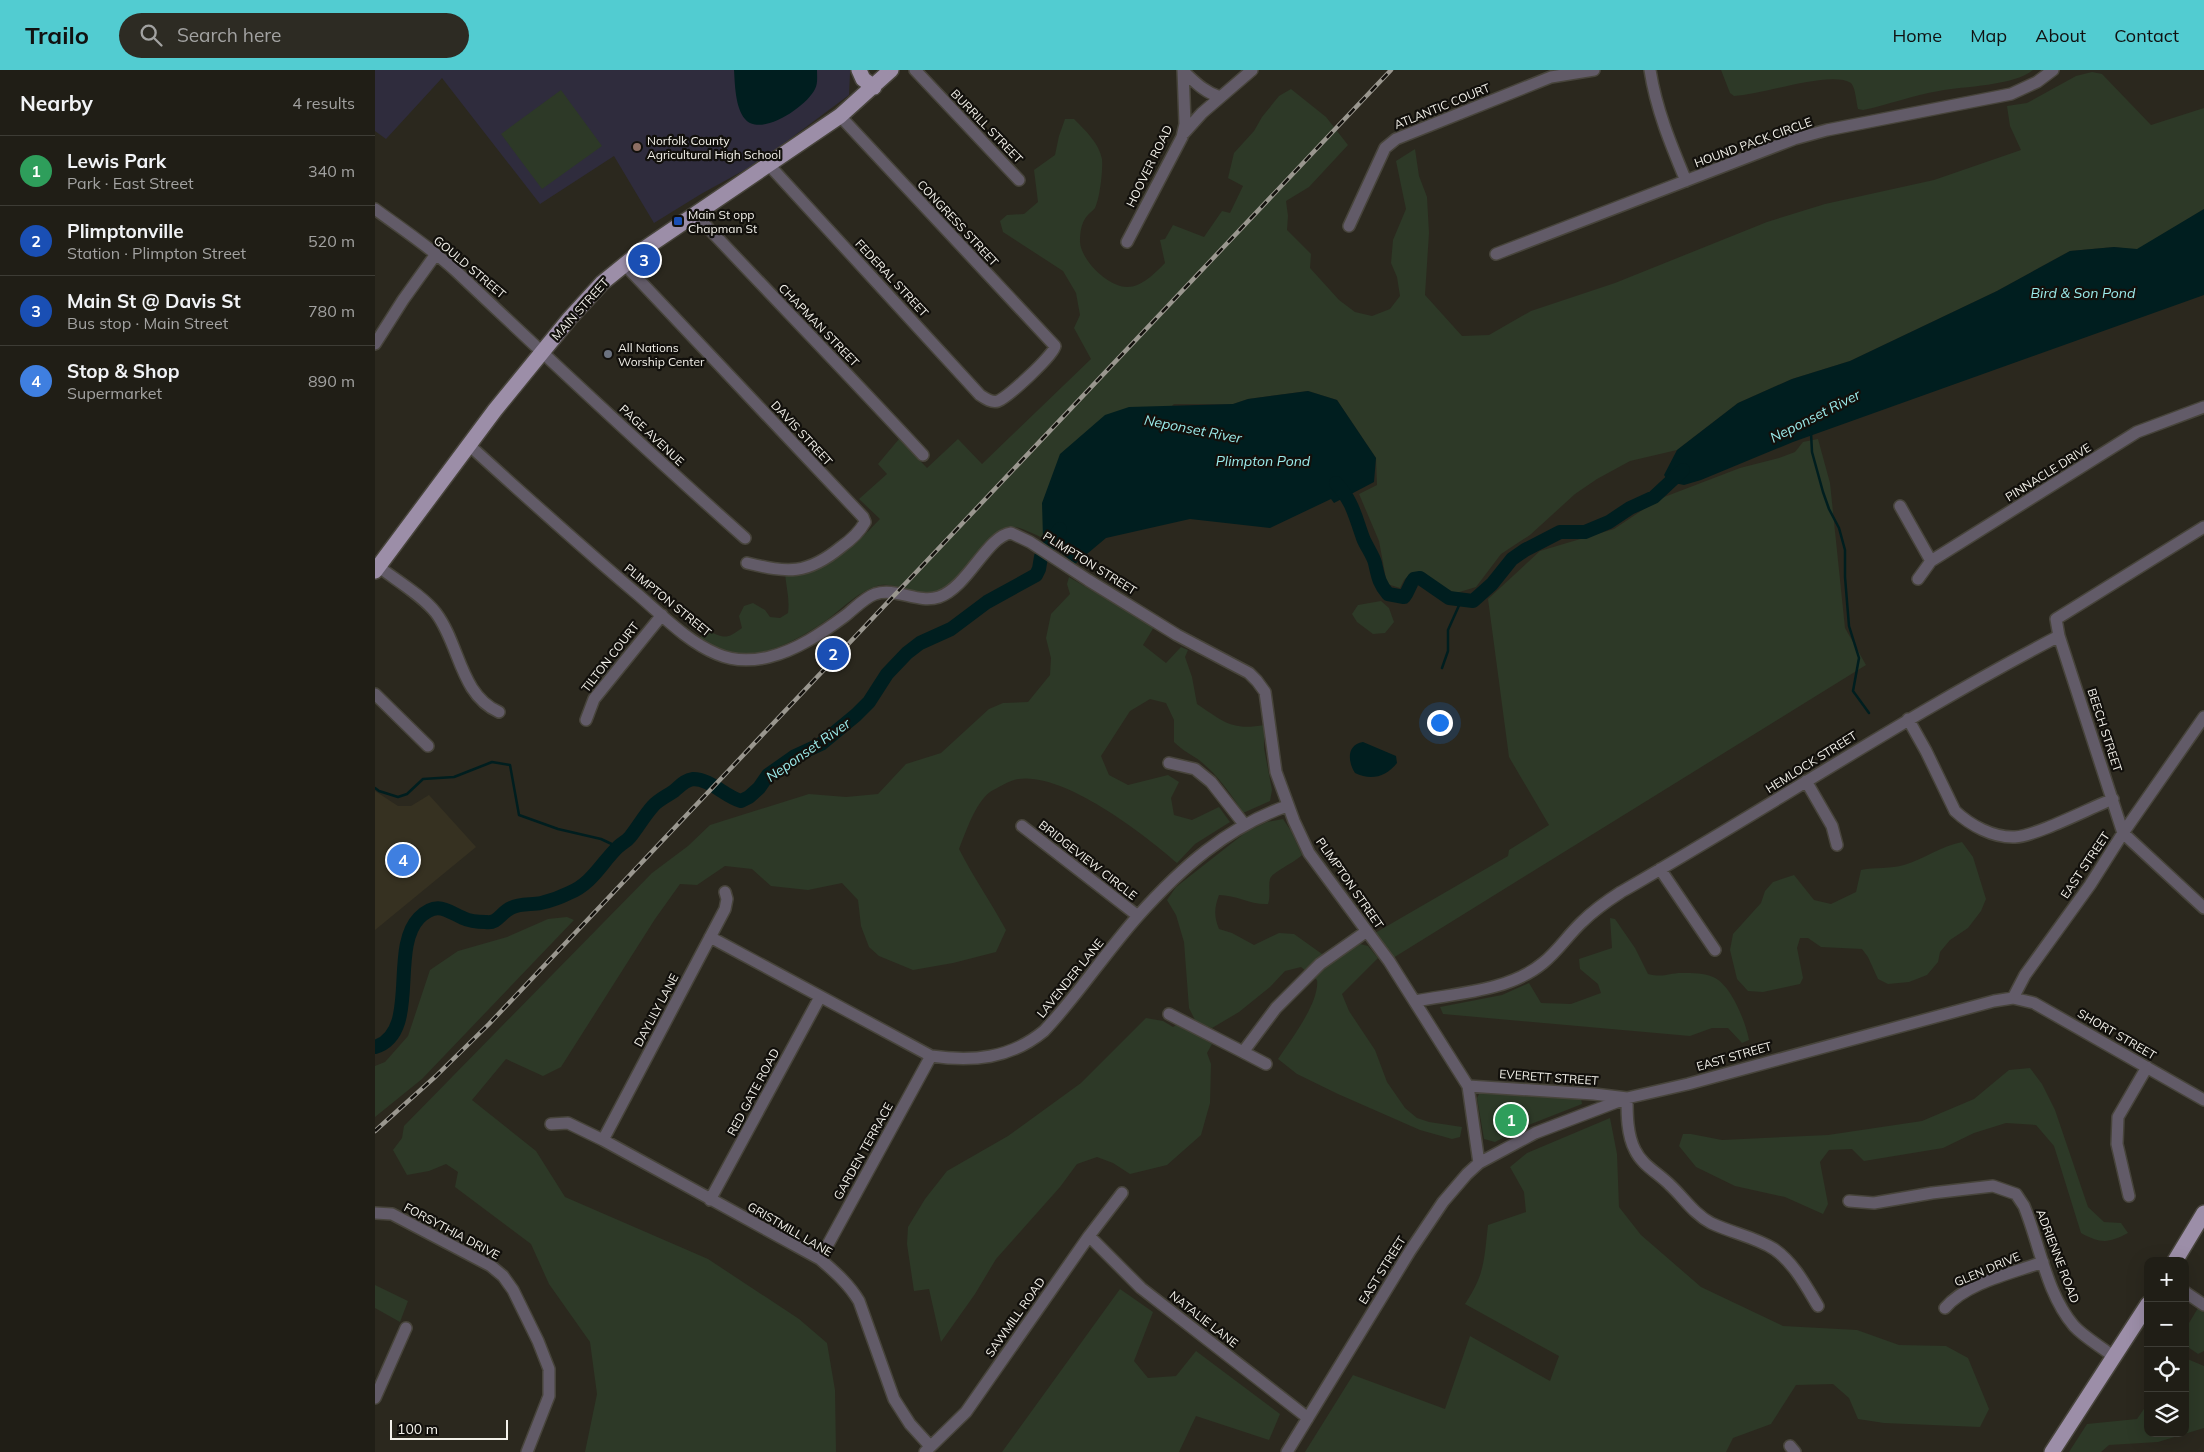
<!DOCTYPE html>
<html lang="en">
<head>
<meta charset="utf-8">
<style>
	:root { --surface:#201e16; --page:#2d2b23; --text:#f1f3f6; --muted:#a2a2a1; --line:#3d3c35; --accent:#52ccd1 }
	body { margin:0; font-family:Mulish,sans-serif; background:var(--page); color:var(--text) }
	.controls { position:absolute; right:15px; bottom:15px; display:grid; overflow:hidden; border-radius:10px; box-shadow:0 5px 20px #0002 }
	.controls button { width:45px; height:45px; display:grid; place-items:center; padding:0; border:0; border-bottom:1px solid var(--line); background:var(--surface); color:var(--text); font:25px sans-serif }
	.scale { position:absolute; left:15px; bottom:12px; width:118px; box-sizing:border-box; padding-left:5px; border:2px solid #f3f1ea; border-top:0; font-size:14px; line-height:18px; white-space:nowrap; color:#f3f1ea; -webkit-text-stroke:4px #12100c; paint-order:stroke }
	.you { position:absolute; left:1064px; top:652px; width:18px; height:18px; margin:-12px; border:4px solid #fff; border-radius:50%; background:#1a73e8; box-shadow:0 0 0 8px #1a73e833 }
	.badge { display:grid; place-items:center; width:32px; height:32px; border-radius:50%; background:var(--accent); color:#fff; font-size:16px; font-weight:700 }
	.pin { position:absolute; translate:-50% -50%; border:2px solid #fff; box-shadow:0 1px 5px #0006 }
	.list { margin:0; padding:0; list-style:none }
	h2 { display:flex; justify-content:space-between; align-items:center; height:65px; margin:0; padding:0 20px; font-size:21px }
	h2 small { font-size:16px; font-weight:400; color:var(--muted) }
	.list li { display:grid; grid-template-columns:32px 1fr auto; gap:15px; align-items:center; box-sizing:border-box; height:70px; padding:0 20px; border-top:1px solid var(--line) }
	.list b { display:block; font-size:19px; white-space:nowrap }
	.list p { margin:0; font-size:16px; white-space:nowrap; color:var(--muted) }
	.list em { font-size:16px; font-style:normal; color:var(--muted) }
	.icon { flex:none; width:28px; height:28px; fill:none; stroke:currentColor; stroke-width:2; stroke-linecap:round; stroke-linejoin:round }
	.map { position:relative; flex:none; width:1829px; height:1382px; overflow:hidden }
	header { display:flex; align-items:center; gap:30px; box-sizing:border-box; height:70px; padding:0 25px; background:var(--accent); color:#111 }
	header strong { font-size:24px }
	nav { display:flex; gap:28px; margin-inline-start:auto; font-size:18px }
	.search { width:350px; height:45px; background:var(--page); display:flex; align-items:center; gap:12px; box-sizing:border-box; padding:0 18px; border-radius:28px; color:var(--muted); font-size:19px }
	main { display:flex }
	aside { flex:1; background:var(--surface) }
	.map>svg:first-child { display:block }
</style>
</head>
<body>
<header>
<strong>Trailo</strong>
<div class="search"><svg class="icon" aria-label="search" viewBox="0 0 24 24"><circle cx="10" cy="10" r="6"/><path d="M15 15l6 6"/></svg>Search here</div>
<nav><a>Home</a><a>Map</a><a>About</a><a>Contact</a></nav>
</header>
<main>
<aside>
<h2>Nearby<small>4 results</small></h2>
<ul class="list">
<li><span class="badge" style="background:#2e9e5b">1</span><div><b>Lewis Park</b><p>Park · East Street</p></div><em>340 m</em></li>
<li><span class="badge" style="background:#1a4fb4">2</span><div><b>Plimptonville</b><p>Station · Plimpton Street</p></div><em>520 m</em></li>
<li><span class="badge" style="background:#1a4fb4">3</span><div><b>Main St @ Davis St</b><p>Bus stop · Main Street</p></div><em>780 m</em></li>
<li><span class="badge" style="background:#3f7fe0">4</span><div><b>Stop &amp; Shop</b><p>Supermarket</p></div><em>890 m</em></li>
</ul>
</aside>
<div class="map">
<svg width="1829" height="1382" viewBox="0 0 1829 1382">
	<rect width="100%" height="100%" fill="#2b281e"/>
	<path fill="#363121" d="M0,721l23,15h13l18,-11 47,52 -101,83z"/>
	<path fill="#2f2c3d" d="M0,0h475v3l-1,22 -90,67 -58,32 -47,29 -40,-67 -74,48 -98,-126 -56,61 -11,-8z"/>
	<path fill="#2d3927" d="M1346,0h312c-19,16 -69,16 -94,21 -26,4 -51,14 -76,19l-5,-1c-2,-7 -2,-20 -7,-26 -21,-13 -88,12 -117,13l-4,-3z
		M1717,2l10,2 49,51 53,-17v101l-67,41 -23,-3 -44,4 -73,40 -147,70 -58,18 -54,24 -61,47 -47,11 -33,18 -22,15 -45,41 -29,19 -25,33 -20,6 -20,-9 -11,-11 -13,-1 -8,8 -4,8 -13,-4 -8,-43 -20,-47 18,-9 -1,-27 -39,-58 -29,-9 -60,8 -15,5h-59l-131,126v8c-10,-4 -24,-13 -36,-11 -20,4 -38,44 -54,58 -3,3 -9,5 -13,7 -18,8 -41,-10 -59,-7 -23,5 -39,25 -57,37 -23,16 -63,38 -91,32 -13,-2 -23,-9 -34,-15l7,-9c18,8 20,10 36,-2l-3,-12 5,-10 9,-3 12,7 5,7 10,1 8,-5c2,-14 -2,-26 -3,-40 43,-1 66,-24 95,-54l-21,-20 28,-25 -9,-10 21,-25 28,29 31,-29 24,25 109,-105 -17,-31 6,-13 -4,-22 -13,-22 -60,-39 -3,-11 7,-6 17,-1 14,-12 -4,-32 21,-15 4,-19 6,-17h9c11,11 25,24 28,40 1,11 -2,39 -7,49 -2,3 -6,5 -8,8 -6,7 -7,17 -7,26 1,18 28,45 47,45 15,0 28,-14 38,-24l-5,-23 5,-1 8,-14 31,12 18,-26 8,2 13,-27 -15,-8 6,-25 20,-22 8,-14 17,-21 12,-7 35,28 22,28 -39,42 -23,14 2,15 -1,14 24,24 -1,14 29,32 16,12 17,4 18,-7 10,-13 -3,-19 -6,-14 2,-23 13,-31 -10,-48 19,-12 4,27 8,21 2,36 -4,62 37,41 27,-1 42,-24 84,-28 152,-61 58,-18 109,-24 87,-30 -11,-24 -3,-20 20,-3 49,-27z
		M186,20l41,56 -60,43 -41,-55z
		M1443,369l12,44 15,145 21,37 -473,293 -18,-25 133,-77 1,-6 40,-25 -40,-68 -21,-158 52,-48 74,-22 45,-30 81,-31 39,-10 16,-6 8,-10z
		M694,507l85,50 -11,18 23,18 15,-16 7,3 -3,7 7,20 5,27c26,17 34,27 67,21v23l8,42 -2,11 -27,12c-12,-19 -26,-39 -44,-53 -9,-6 -17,-10 -25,-18v-22l-8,-17 -16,-4 -20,12 -29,45 8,19 19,10 40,-10 11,7 -8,16 3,17 18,5 27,-13 11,15 -35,22 -18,19c-33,-29 -113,-91 -159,-84 -8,1 -21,9 -28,13 -15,11 -24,40 -31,57 14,28 32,53 47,81l-10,22 -43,11 -40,7 -34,-14 -10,-9 -8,-21 -3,-26 -16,-17 -34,7 -37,-4 -19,-17 -27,-3 -28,19 -17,-1 -25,35 -94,148 -18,9 -37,-17 -34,41 64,51 29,46 143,62 91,60 28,24 8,47 1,62h-251l12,-58 -7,-52 -41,-58 -18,-40 -76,-57 3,-15 -12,-8 -17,7 -22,4 -14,-25 9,-12 2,-12 248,-253 36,-27 22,-21 99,-31 37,3 32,-3 28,-30 35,-11 48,-44 14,-6 25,-1 22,-27 1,-17 -5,-20 5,-24 19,-20 -3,-10z
		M1006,531l8,7 5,14 -9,11 -12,1 -16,-12 -5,-8 6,-9z
		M908,749l8,12 11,24c-8,8 -30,17 -32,24 -2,7 1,16 -2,25 -17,1 -32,-9 -49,-9 -5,13 -5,22 0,34l13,4 22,12 25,-12 15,1 28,20 15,4 23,-14 8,2 10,12 -36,36 7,17 26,39 12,32 18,26 12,10 12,4 33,5 -2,10 -8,2 -32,-9 -82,-36 -41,-20 -19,-15c12,-18 42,-57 39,-79l-16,-13 -16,4 -15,16 -31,25 -27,16 -16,-6 -7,-14 -5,-66 -8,-27 -9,-15 9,-13 70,-55 21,-10z
		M1587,772l11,15 13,42 -5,12 -13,17 -18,12 -10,12 -2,10 -11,13 -18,7 -21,2 -10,-5 -10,-22 -6,-8 -41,-2 -13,-9h-8l-3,10 6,30 -3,6 -37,8 -15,-1 -11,-12 -7,-29 3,-16 28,-31 4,-12 8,-9 21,-7 20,25 17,4 25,-12 5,-22c14,-3 30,-1 43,-5 20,-6 37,-19 58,-23z
		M192,847l7,3 -152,159 -47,38v-51l10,-4 23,-26 22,-66 28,-19 49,-14 41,-18z
		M1235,848l5,1 20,29 13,26c16,4 20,-1 34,-1 10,0 23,0 31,4 18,7 33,46 36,63l-7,3 -14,-15h-16l-22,8 -247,-22 -3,-7 62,-12 27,-12 12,20 30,1 30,-11 -3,-9 -18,-15 -1,-10 33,-11z
		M771,948l17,3 10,6 3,-2 17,8 19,11 -5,9 4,11 -1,39 -9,32 -34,30 -37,9 -17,-11 -16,-6 -20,7 -17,23 -64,72 -21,35 -34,48 -12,-53 -15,2 -7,-47 1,-17 17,-28 22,-28 61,-35 73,-53z
		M1655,998l12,16 13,26 33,97 16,15 17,1 7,10c-19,10 -27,11 -47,0l-27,-87 -18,-21 -30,-2 -32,10 -31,15 -79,13 -12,-12 -23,1 -9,12 8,42 -5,10 -38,-17 -50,-11 -39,-19 -17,-21 4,-12h8l31,6 106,-5 94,-14 52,-22 35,-29z
		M1105,1022l101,6 1,6 -56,22 -31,16 -11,-3 -7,-41z
		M1235,1048l7,36 2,53 22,28 60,52 82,39 74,4 42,15 47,1 22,12 21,51 -9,18 -96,-4 -26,-4 -9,-21 -16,-14 -37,1 -25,39 -38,14 -7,14h-421l48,-77 92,34 25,-73 80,45 9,-25 -94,-52c20,-30 19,-44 23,-79l38,-13 -2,-20 -14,-25 17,-14z
		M0,1215l33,16 -8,21 -25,-14z
		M745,1219l33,23 -19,49 14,17 28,-2 20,-25 84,63 -11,26 -73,-24 -17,36h-177z
		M1829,1228v53l-6,3 -13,-9 1,-17z
		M1810,1288l19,8v62l-46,14 -49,3 -8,7h-32l18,-28 50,-5 11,-16v30h37z"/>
	<path fill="#001e1f" d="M359,0h83c0,6 1,14 -2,19 -8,17 -54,49 -70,30 -10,-12 -10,-35 -11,-49z
		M1829,139v86l-411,147 -92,38 -17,5 -15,-3 -5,-7 13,-25 61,-47 54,-24 58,-18 147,-70 73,-40 44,-4 23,2z
		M933,321l29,9 39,58 -2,24 -40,21 -3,-4 -61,29 -80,-9 -84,19 -31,26 -32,-26 -1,-35 18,-49 45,-39 24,-8 104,-3 15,-5z
		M988,672l33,14 1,7c-11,14 -26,18 -42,10 -7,-11 -9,-28 8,-31z"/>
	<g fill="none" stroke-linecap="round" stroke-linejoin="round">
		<path stroke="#001e1f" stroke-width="2.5" d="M1436,363l1,19 11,40 6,17 10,19 6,22v27l4,49 10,32 -6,33 16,22
			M1067,598l6,-17v-21l13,-29
			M0,718l4,3 19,6 9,-3 16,-15 31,-2 38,-15 18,3 9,50 39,14 43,10 17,8"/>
		<path stroke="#001e1f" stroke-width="14" d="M961,413c17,19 19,33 27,55 3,8 10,17 12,25 3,13 4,21 13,31l16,3c5,-6 5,-12 10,-18l6,-1 29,20 24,3 19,-17 20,-25 13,-9 35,-18h25l24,-10 21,-14 24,-11 29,-27
			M0,977c46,-14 14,-98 44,-129 18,-18 28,-7 44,0 6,3 16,4 23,4 12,2 15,-10 25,-14 9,-5 20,-3 30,-5 9,-2 20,-6 28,-10 23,-9 33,-31 49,-46 4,-4 9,-6 12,-10 8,-10 14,-21 23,-31 5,-6 14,-10 21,-15 6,-5 11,-11 19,-12 18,0 31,17 48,22l8,-4 10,-9 9,-13 27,-19 26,-12 35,-29 13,-13 18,-28 20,-21 13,-10 31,-14 36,-27 49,-27 3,-6 2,-12 19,-28"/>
		<defs>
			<path id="minor" d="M540,0l104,110
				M1275,0c6,39 21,75 36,111
				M808,1c12,11 21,21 37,26
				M809,63l18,-20 50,-43
				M394,95l211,230c6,4 12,8 18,6 10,-4 56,-46 57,-55l-215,-230
				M0,139c27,20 56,39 81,62 95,90 191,180 289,267
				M320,144c76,81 153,160 228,241
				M974,156l36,-78 11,-9 155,-62 43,-7
				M752,172l55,-105 3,-13 -2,-54
				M1121,184l298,-115 33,-9 184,-36 26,-12 16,-12
				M249,194l239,253 2,5c-6,11 -14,18 -24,25 -34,28 -53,26 -94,16
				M0,274l28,-44 33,-46
				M94,375c55,50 110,100 167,148 25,21 50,48 81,61 16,7 35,7 52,3 28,-7 53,-24 76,-41 9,-7 19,-18 30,-22 21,-7 43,10 64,3 29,-10 48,-61 72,-64l19,9 58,38 89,55 72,38 8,8 8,11 11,80 18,49 15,32 80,108 79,125 11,77
				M1525,436l31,55
				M1829,457l-148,92 3,17 64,197 81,75
				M4,497c17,13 44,29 57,46 24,32 24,82 63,99
				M1543,509l13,-18 206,-129 67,-25
				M0,624l53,52
				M1533,649l18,32 29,60c15,14 38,27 60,26 21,-1 75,-29 98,-38
				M211,650l8,-21 68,-84
				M794,693l26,6 16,13 33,42
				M1431,711l26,45 5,19
				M647,756l116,90
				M1285,799l55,81
				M335,867l221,119c41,6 79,3 113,-25 34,-36 61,-78 94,-115 43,-48 89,-89 149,-110
				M1638,928l21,5 170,97
				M1041,931c42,-8 93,-10 127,-38 15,-12 25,-28 39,-41 12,-12 25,-21 39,-30 147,-84 288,-178 438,-256
				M794,944l74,38
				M891,994l-23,-12 33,-44 44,-44 47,-33
				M1093,1016l126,8 33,4c0,16 0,37 8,52 7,15 23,23 35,35 14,13 24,29 41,38 21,10 44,14 63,26 20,14 32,37 44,57
				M176,1054l17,-1 35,17 217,119c15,13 29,25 39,42l35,98 16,25 20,22
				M228,1070l122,-231 2,-10 -2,-7
				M1754,1126l-12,-52 1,-27 29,-50
				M335,1130l110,-203
				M1474,1131l25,2 58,-10 61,-7 23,8 8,12c16,39 22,87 50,120 11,12 28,21 40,31
				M0,1143l17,1 99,52 12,10 10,14 25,51 11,28v27l-22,56
				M714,1166l52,52 167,130
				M445,1189l111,-203
				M1810,1222l19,13
				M1570,1238c21,-25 67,-35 98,-46
				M0,1328l31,-70
				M1415,1376l5,6
				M550,1382l41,-40 123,-176 33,-43
				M912,1382l123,-201 33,-49 24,-28 12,-11 56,-30 92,-35 61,-14 306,-83 19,-3 12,-23 65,-90 33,-52 81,-116"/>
			<path id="major" d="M484,0l4,9 11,8
				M0,501l120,-161 75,-92 32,-35 42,-34 196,-133 51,-46
				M1800,1191l29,-48
				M1677,1382l96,-148"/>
		</defs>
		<use href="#minor" stroke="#47443b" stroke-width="14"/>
		<use href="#major" stroke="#47443b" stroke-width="18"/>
		<use href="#minor" stroke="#625b68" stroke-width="11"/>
		<use href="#major" stroke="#9c8ea8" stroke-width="15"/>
		<defs>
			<path id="rail" d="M0,1061l61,-55 53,-52 902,-954"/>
		</defs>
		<use href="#rail" stroke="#9a978f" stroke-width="4.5"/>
		<use href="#rail" stroke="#12100c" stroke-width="2.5" stroke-dasharray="8" stroke-linecap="butt"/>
	</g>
	<circle fill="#8d6e63" stroke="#12100c" stroke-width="2" cx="262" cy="77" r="5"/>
	<rect fill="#1a4fb4" stroke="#12100c" stroke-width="2" x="298" y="146" width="10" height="10" rx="2.5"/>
	<circle fill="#6b7280" stroke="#12100c" stroke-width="2" cx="233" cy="284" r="5"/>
	<g text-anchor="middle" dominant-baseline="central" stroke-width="4.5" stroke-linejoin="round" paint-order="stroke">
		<g font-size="12" fill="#f3f1ea" stroke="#12100c">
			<text transform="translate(1067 36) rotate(-22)">ATLANTIC COURT</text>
			<text transform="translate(612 56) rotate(46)">BURRILL STREET</text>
			<text transform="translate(1378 72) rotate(-20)">HOUND PACK CIRCLE</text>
			<text transform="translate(774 96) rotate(-64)">HOOVER ROAD</text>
			<text transform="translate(583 153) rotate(47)">CONGRESS STREET</text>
			<text transform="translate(95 197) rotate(40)">GOULD STREET</text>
			<text transform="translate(517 208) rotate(47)">FEDERAL STREET</text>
			<text transform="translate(205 239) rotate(-48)">MAIN STREET</text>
			<text transform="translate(444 255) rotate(46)">CHAPMAN STREET</text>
			<text transform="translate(427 363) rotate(47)">DAVIS STREET</text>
			<text transform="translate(277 365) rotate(43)">PAGE AVENUE</text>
			<text transform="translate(1673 402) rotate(-32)">PINNACLE DRIVE</text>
			<text transform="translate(715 493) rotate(32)">PLIMPTON STREET</text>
			<text transform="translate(293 530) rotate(39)">PLIMPTON STREET</text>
			<text transform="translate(235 587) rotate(-52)">TILTON COURT</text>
			<text transform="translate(1730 660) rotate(72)">BEECH STREET</text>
			<text transform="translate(1436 692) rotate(-32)">HEMLOCK STREET</text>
			<text transform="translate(713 790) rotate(38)">BRIDGEVIEW CIRCLE</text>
			<text transform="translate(1710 795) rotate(-56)">EAST STREET</text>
			<text transform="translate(975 813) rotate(55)">PLIMPTON STREET</text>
			<text transform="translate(695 908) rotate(-51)">LAVENDER LANE</text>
			<text transform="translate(281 940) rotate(-62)">DAYLILY LANE</text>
			<text transform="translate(1742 964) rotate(30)">SHORT STREET</text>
			<text transform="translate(1359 986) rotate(-16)">EAST STREET</text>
			<text transform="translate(1174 1007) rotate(4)">EVERETT STREET</text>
			<text transform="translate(378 1022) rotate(-62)">RED GATE ROAD</text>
			<text transform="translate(488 1081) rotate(-61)">GARDEN TERRACE</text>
			<text transform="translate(415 1159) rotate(30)">GRISTMILL LANE</text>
			<text transform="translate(77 1161) rotate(28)">FORSYTHIA DRIVE</text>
			<text transform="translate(1683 1186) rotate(69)">ADRIENNE ROAD</text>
			<text transform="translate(1612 1199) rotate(-23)">GLEN DRIVE</text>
			<text transform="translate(1007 1200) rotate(-58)">EAST STREET</text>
			<text transform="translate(640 1247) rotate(-55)">SAWMILL ROAD</text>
			<text transform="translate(829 1249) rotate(38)">NATALIE LANE</text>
		</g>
		<g font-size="12" fill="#f3f1ea" stroke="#12100c" text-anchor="start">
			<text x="272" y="70">Norfolk County<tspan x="272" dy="14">Agricultural High School</tspan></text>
			<text x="313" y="144">Main St opp<tspan x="313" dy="14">Chapman St</tspan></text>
			<text x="243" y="277">All Nations<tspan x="243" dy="14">Worship Center</tspan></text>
		</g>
		<g font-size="14" font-style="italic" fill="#9beaea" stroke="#12100c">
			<text x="1708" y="223">Bird &amp; Son Pond</text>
			<text transform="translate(1440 346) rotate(-27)">Neponset River</text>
			<text transform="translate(818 359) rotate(11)">Neponset River</text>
			<text x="888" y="391">Plimpton Pond</text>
			<text transform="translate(433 680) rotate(-35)">Neponset River</text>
		</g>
	</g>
</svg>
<div class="controls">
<button>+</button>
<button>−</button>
<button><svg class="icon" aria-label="locate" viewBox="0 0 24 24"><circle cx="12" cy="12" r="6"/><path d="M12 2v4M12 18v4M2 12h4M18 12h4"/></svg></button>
<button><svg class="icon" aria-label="layers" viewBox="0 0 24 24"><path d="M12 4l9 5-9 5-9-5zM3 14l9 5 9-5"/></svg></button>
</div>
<div class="scale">100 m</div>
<div class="you"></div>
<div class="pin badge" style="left:1136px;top:1050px;background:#2e9e5b">1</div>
<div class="pin badge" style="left:458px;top:584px;background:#1a4fb4">2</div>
<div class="pin badge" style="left:269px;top:190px;background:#1a4fb4">3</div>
<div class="pin badge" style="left:28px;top:790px;background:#3f7fe0">4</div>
</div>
</main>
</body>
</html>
